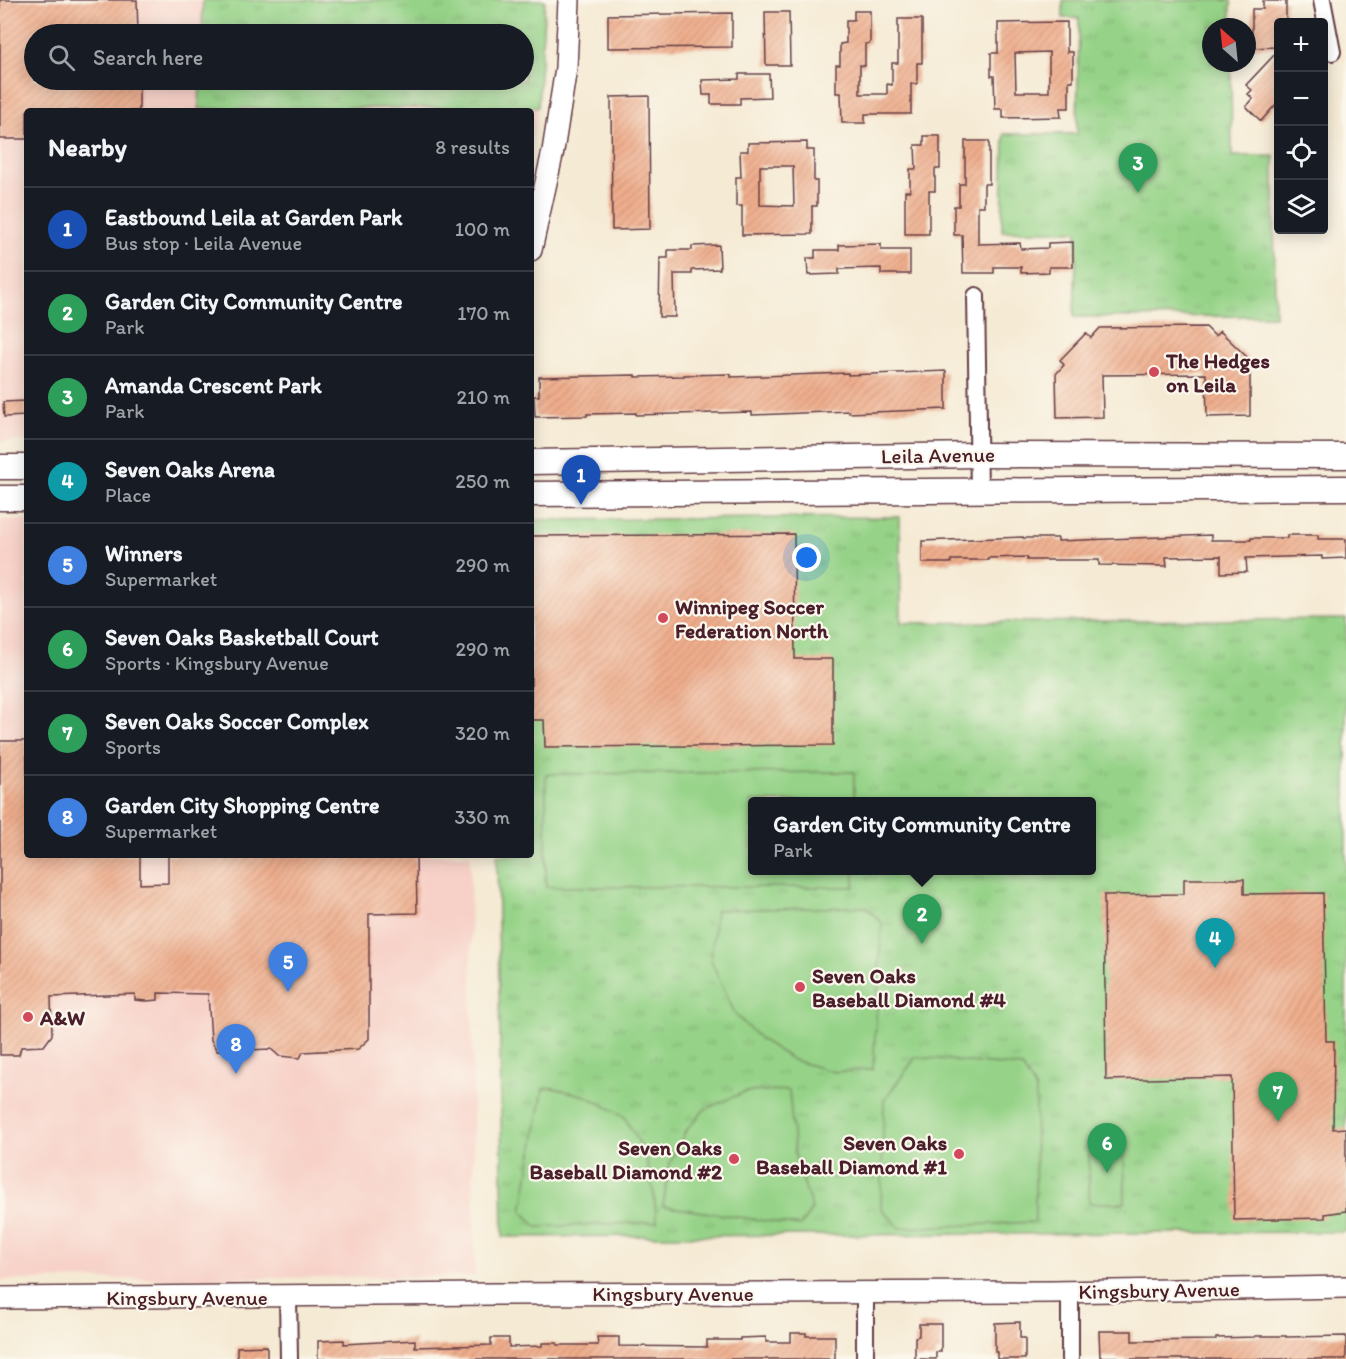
<!DOCTYPE html>
<html lang="en">
<head>
<meta charset="utf-8">
<style>
	:root { --surface:#171b24; --page:#20242c; --text:#f1f3f6; --muted:#9ea1a6; --line:#363941; --accent:#d93025 }
	body { margin:0; font-family:Itim,sans-serif; background:var(--page); color:var(--text) }
	.controls { position:absolute; right:18px; top:18px; display:grid; overflow:hidden; border-radius:6px; box-shadow:0 3px 15px #0003 }
	.controls button { width:54px; height:54px; display:grid; place-items:center; padding:0; border:0; border-bottom:2px solid var(--line); background:var(--surface); color:var(--text); font:30px sans-serif }
	.compass { position:absolute; left:1202px; top:18px; width:54px; height:54px; border-radius:50%; background:var(--surface); box-shadow:0 3px 15px #0003; rotate:333deg }
	.you { position:absolute; left:807px; top:558px; width:21px; height:21px; margin:-15px; border:4px solid #fff; border-radius:50%; background:#1a73e8; box-shadow:0 0 0 9px #1a73e833 }
	.badge { display:grid; place-items:center; width:39px; height:39px; border-radius:50%; background:var(--accent); color:#fff; font-size:20px; font-weight:700 }
	.pin { position:absolute; translate:-50% -50px; filter:drop-shadow(0 2px 3px #0008) }
	.pin::after { content:''; position:absolute; top:32px; width:21px; height:18px; background:inherit; clip-path:polygon(0 0,100% 0,50% 100%) }
	.popup { position:absolute; left:748px; top:797px; width:348px; height:78px; box-sizing:border-box; display:grid; place-content:center; border-radius:6px; background:var(--surface); filter:drop-shadow(0 2px 4px #0005); font-size:20px; white-space:nowrap; color:var(--muted) }
	.popup b { font-size:22px; color:var(--text) }
	.popup::after { content:''; position:absolute; left:50%; top:100%; margin-left:-12px; border:12px solid transparent; border-top-color:var(--surface) }
	.list { margin:0; padding:0; list-style:none }
	h2 { display:flex; justify-content:space-between; align-items:center; height:78px; margin:0; padding:0 24px; font-size:26px }
	h2 small { font-size:20px; font-weight:400; color:var(--muted) }
	.list li { display:grid; grid-template-columns:39px 1fr auto; gap:18px; align-items:center; box-sizing:border-box; height:84px; padding:0 24px; border-top:2px solid var(--line) }
	.list b { display:block; font-size:22px; white-space:nowrap }
	.list p { margin:0; font-size:20px; white-space:nowrap; color:var(--muted) }
	.list em { font-size:20px; font-style:normal; color:var(--muted) }
	.icon { flex:none; width:33px; height:33px; fill:none; stroke:currentColor; stroke-width:2; stroke-linecap:round; stroke-linejoin:round }
	.map { position:relative; flex:none; width:1346px; height:1359px; overflow:hidden }
	.search { position:absolute; background:var(--surface); box-shadow:0 3px 15px #0003; left:24px; top:24px; width:510px; height:66px; display:flex; align-items:center; gap:15px; box-sizing:border-box; padding:0 21px; border-radius:33px; color:var(--muted); font-size:22px }
	.panel { position:absolute; background:var(--surface); box-shadow:0 3px 15px #0003; left:24px; top:108px; width:510px; height:750px; border-radius:6px }
	.map>svg:first-child { display:block }
</style>
</head>
<body>
<div class="map">
<svg width="1346" height="1359" viewBox="0 0 1346 1359">
	<defs>
		<pattern id="grass-tufts" width="24" height="20" patternUnits="userSpaceOnUse" patternTransform="scale(1.5)"><rect width="24" height="20" fill="#96d388"/><path d="M3 7l-1-3M5 7V3M7 7l1-3M15 17l-1-3M17 17v-4M19 17l1-3" fill="none" stroke="#83b576"/></pattern>
		<pattern id="building-hatch" width="6" height="6" patternUnits="userSpaceOnUse" patternTransform="scale(1.5)"><rect width="6" height="6" fill="#efae8d"/><path d="M-1 1l2-2M0 6l6-6M5 7l2-2" fill="none" stroke="#ce957a"/></pattern>
	</defs>
	<rect width="100%" height="100%" fill="#fbf7ec"/>
	<filter id="ink" filterUnits="userSpaceOnUse"><feTurbulence type="fractalNoise" baseFrequency=".0167" numOctaves="2"/><feDisplacementMap in="SourceGraphic" scale="12" xChannelSelector="R" yChannelSelector="G"/><feConvolveMatrix kernelMatrix="1 2 1 2 8 2 1 2 1" color-interpolation-filters="sRGB"/></filter>
	<filter id="wash" filterUnits="userSpaceOnUse"><feTurbulence type="fractalNoise" baseFrequency=".008" numOctaves="4" result="noise"/><feDisplacementMap in="SourceGraphic" scale="24" xChannelSelector="R" yChannelSelector="G"/><feGaussianBlur stdDeviation="1.35" result="paint"/><feColorMatrix in="noise" values="0 0 0 0 0 0 0 0 0 0 0 0 0 0 0 0 0 1.4 0 .05"/><feComposite in="paint" operator="in"/></filter>
	<g filter="url(#wash)">
		<rect width="100%" height="100%" fill="#f5ead4"/>
		<path fill="#f7d1c8" d="M0,0h203l-1,34h-168v46h166v29l338,-2 -7,39v-35h-504v330h-27z
			M0,520h27v335h443l5,421 -475,4z"/>
		<path fill="url(#grass-tufts)" stroke="#70795a" stroke-width="1.5" fill-rule="evenodd" d="M203,0h342l-7,107 -339,2 1,-29h324v-46h-322z
			M1063,0h168v27h-20v36h20l1,93h42l1,160 -201,1 3,-86h-75l2,-97h73l2,-116h-16z
			M900,517l1,106 445,-4v613l-843,5 -6,-382h34v-335zM752,802h340v68h-340z"/>
		<path fill="#96d388" stroke="#70795a" stroke-width="1.5" d="M854,772v29l-102,1v68l102,1v16h-308v-113z
			M866,907l16,16 -9,146 -39,3 -41,-12 -33,-21 -25,-25 -24,-54 5,-50z
			M916,1057l106,10 14,23 -1,132 -135,6 -19,-20 3,-108z
			M553,1088l33,8 38,20 21,37 9,42 3,27 -120,5 -15,-16 21,-122z
			M789,1090l6,65 17,54 -12,17 -137,-20 7,-43 15,-31 20,-23 40,-17z
			M1124,1143l1,60h-36v-59z"/>
		<g id="blocks">
			<path fill="url(#building-hatch)" fill-rule="evenodd" d="M0,0h137l1,34h-104v46h105v31h-112v28h-27z
				M1263,1h23v19h-7l-2,27 -28,1v-13l3,-1v-25h11z
				M854,11h16v32l-5,1v22l-5,-1v29h27v-10l5,1v-22h6v-44h24v44h-5v21h-6v30h-46v9h-23l-1,-30h-5v-28h4v-21l6,-1v-23h8z
				M765,12h24l1,53h-24z
				M732,13v34l-124,1v-33z
				M1067,22v30h6v29h-4v27h-9l1,9 -58,1v-9h-8l-1,-33h-3v-23h7v-30zM1049,52v40h-33l-1,-39z
				M1278,51v51l-17,19 -15,-14 7,-8 -5,-5 4,-4 -6,-5z
				M739,74h30l1,23 -30,1v6h-29v-9h-8l-1,-15 37,-1z
				M649,96l1,133 -38,1 -1,-133z
				M924,136h16v33h-5v22h-6v43h-24v-43h5v-22h6l-1,-24h9z
				M965,141h24v43h-5v22h-6v38l42,-1 1,6 27,-1v-5l25,-1v25h-24v5l-28,1v-6h-27v6h-31l-1,-38h-8v-29h5v-22h6z
				M807,142v8h7v31h3v25h-5v28l-70,1v-29h-6v-29h5l-1,-26h8v-8zM760,166h33l1,40 -34,-1z
				M881,244v6h29v24h-29v-6l-42,1v5l-31,1 -1,-17h8v-8h24v-5z
				M719,245l1,24 -28,1v4h-18l1,43h-16l1,-59h8v-8h24v-4z
				M1206,327l9,9 5,-5 28,27 -6,6 8,7v45l-43,1 -1,-43 -104,1 1,42 -46,1 -1,-44 8,-9 -4,-5 26,-27 5,5 9,-10z
				M946,371v38l-97,4v-2l-97,4v-3l-116,3v-2l-49,1v2l-52,1 -1,-21h5v-19l96,-2v2l49,-1v-1l47,-1v3l117,-4v2z
				M26,401l1,15 -23,1 -1,-15z
				M794,534l1,125h38v86l-288,2 -1,-27h-13v-184z
				M1211,535v5h40v-2h36v-3h31v4h28v19l-24,1v-3l-76,2 1,14 -26,1v-17l-55,1 1,9 -68,-1v-5h-72v-3l-39,1v2h-37v3h-29v-22l101,-4v1h35v3z
				M0,741h27v114h113v29l28,-1v-28h248l1,58 -48,1v125l-11,10 -55,3 -3,6 -21,-2 -8,-7 -54,2 -6,-11 -3,-46 -50,-1v7l-12,1 -11,-1v-6l-84,3 1,38 -8,11 -23,1 -2,8h-19z
				M1184,879h60v15l79,-1 3,148h8l-1,88 13,-1v83l-21,3v4l-91,2 -2,-143 -126,3 -2,-185 80,-1z
				M1020,1322v16h5v21h-28v-7h-2v-29z
				M919,1324h22v28h-5v7h-21v-22l4,-1z
				M1099,1331h33v10l84,-1v-2l39,-1v-1h31v1l60,-1v23h-229v-2h-17z
				M791,1333h15v3h29v23h-517v-18l26,-1v4l71,-4v7l76,-2v-7h18v9l33,-1v-3h15v2h41l-1,-8h22v9l88,1v-7h33v-2l26,-1v5h25z
				M267,1346v13h-30v-12z"/>
		</g>
	</g>
	<g filter="url(#ink)">
		<use href="#blocks" fill-opacity="0" stroke="#643d44" stroke-width="1.5"/>
		<g fill="none" stroke-linecap="round" stroke-linejoin="round">
			<defs>
				<path id="minor" d="M1322,0l10,52
					M976,296l3,196
					M288,1297l1,62
					M865,1359v-66
					M1070,1359v-68"/>
				<path id="tertiary" d="M531,250l22,-99 13,-83 3,-68
					M0,1298l495,-4 557,-2 294,-5"/>
				<path id="secondary" d="M531,462l447,-7 368,1
					M0,467h27
					M531,494l815,-6
					M0,498h27"/>
			</defs>
			<use href="#minor" stroke="#643d44" stroke-width="20"/>
			<use href="#tertiary" stroke="#643d44" stroke-width="24"/>
			<use href="#secondary" stroke="#643d44" stroke-width="27"/>
			<use href="#minor" stroke="#fff" stroke-width="16"/>
			<use href="#tertiary" stroke="#fff" stroke-width="21"/>
			<use href="#secondary" stroke="#fff" stroke-width="24"/>
		</g>
	</g>
	<g fill="#d1495b" stroke="#fbf7ec" stroke-width="2">
		<circle cx="1154" cy="372" r="6"/>
		<circle cx="663" cy="618" r="6"/>
		<circle cx="800" cy="987" r="6"/>
		<circle cx="28" cy="1017" r="6"/>
		<circle cx="959" cy="1154" r="6"/>
		<circle cx="734" cy="1159" r="6"/>
	</g>
	<g text-anchor="middle" dominant-baseline="central" stroke-width="4.5" stroke-linejoin="round" paint-order="stroke">
		<g font-size="21" font-weight="bold" fill="#4a1f2b" stroke="#fbf7ec" text-anchor="start">
			<text x="1166" y="360">The Hedges<tspan x="1166" dy="24">on Leila</tspan></text>
			<text x="675" y="606">Winnipeg Soccer<tspan x="675" dy="24">Federation North</tspan></text>
			<text x="812" y="975">Seven Oaks<tspan x="812" dy="24">Baseball Diamond #4</tspan></text>
			<text x="40" y="1017">A&amp;W</text>
			<text x="947" y="1142" text-anchor="end">Seven Oaks<tspan x="947" dy="24">Baseball Diamond #1</tspan></text>
			<text x="722" y="1147" text-anchor="end">Seven Oaks<tspan x="722" dy="24">Baseball Diamond #2</tspan></text>
		</g>
		<g font-size="21" fill="#4a1f2b" stroke="#fbf7ec">
			<text transform="translate(938 455) rotate(-1)">Leila Avenue</text>
			<text transform="translate(1159 1290) rotate(-1)">Kingsbury Avenue</text>
			<text x="673" y="1293">Kingsbury Avenue</text>
			<text x="187" y="1297">Kingsbury Avenue</text>
		</g>
	</g>
</svg>
<div class="controls">
<button>+</button>
<button>−</button>
<button><svg class="icon" aria-label="locate" viewBox="0 0 24 24"><circle cx="12" cy="12" r="6"/><path d="M12 2v4M12 18v4M2 12h4M18 12h4"/></svg></button>
<button><svg class="icon" aria-label="layers" viewBox="0 0 24 24"><path d="M12 4l9 5-9 5-9-5zM3 14l9 5 9-5"/></svg></button>
</div>
<svg class="compass" viewBox="-18 -18 36 36"><path d="M0-13l5 13h-10z" fill="#e53935"/><path d="M0 13l5-13h-10z" fill="#9ea1a6"/></svg>
<div class="you"></div>
<div class="pin badge" style="left:581px;top:505px;background:#1a4fb4">1</div>
<div class="pin badge" style="left:922px;top:944px;background:#2e9e5b">2</div>
<div class="popup"><b>Garden City Community Centre</b>Park</div>
<div class="pin badge" style="left:1138px;top:193px;background:#2e9e5b">3</div>
<div class="pin badge" style="left:1215px;top:968px;background:#0f9aa8">4</div>
<div class="pin badge" style="left:288px;top:992px;background:#3f7fe0">5</div>
<div class="pin badge" style="left:1107px;top:1173px;background:#2e9e5b">6</div>
<div class="pin badge" style="left:1278px;top:1122px;background:#2e9e5b">7</div>
<div class="pin badge" style="left:236px;top:1074px;background:#3f7fe0">8</div>
<div class="search"><svg class="icon" aria-label="search" viewBox="0 0 24 24"><circle cx="10" cy="10" r="6"/><path d="M15 15l6 6"/></svg>Search here</div>
<section class="panel">
<h2>Nearby<small>8 results</small></h2>
<ul class="list">
<li><span class="badge" style="background:#1a4fb4">1</span><div><b>Eastbound Leila at Garden Park</b><p>Bus stop · Leila Avenue</p></div><em>100 m</em></li>
<li><span class="badge" style="background:#2e9e5b">2</span><div><b>Garden City Community Centre</b><p>Park</p></div><em>170 m</em></li>
<li><span class="badge" style="background:#2e9e5b">3</span><div><b>Amanda Crescent Park</b><p>Park</p></div><em>210 m</em></li>
<li><span class="badge" style="background:#0f9aa8">4</span><div><b>Seven Oaks Arena</b><p>Place</p></div><em>250 m</em></li>
<li><span class="badge" style="background:#3f7fe0">5</span><div><b>Winners</b><p>Supermarket</p></div><em>290 m</em></li>
<li><span class="badge" style="background:#2e9e5b">6</span><div><b>Seven Oaks Basketball Court</b><p>Sports · Kingsbury Avenue</p></div><em>290 m</em></li>
<li><span class="badge" style="background:#2e9e5b">7</span><div><b>Seven Oaks Soccer Complex</b><p>Sports</p></div><em>320 m</em></li>
<li><span class="badge" style="background:#3f7fe0">8</span><div><b>Garden City Shopping Centre</b><p>Supermarket</p></div><em>330 m</em></li>
</ul>
</section>
</div>
</body>
</html>
